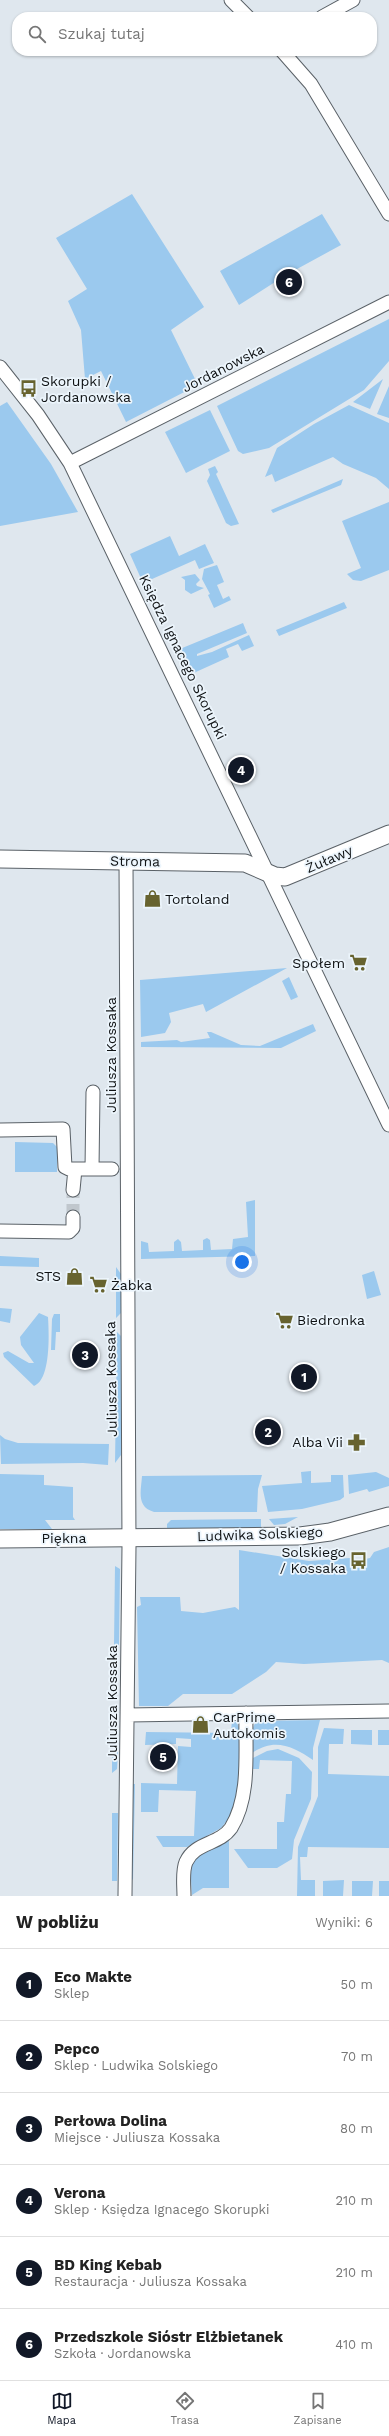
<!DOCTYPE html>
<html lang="pl">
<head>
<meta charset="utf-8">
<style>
	:root { --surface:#fff; --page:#f6f6f6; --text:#222; --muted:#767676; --line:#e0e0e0; --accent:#111827 }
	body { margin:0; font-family:"Work Sans",sans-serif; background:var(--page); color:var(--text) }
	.you { position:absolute; left:242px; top:1262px; width:14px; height:14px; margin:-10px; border:3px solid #fff; border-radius:50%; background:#1a73e8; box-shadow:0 0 0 6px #1a73e833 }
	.badge { display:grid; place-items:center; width:26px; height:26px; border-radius:50%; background:var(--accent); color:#fff; font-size:13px; font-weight:700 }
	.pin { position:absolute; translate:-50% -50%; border:2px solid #fff; box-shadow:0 1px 4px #0006 }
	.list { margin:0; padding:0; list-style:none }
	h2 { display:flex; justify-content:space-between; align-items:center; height:52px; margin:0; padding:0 16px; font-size:17px }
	h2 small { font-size:13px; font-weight:400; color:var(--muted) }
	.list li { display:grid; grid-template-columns:26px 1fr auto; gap:12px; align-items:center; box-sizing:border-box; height:72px; padding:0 16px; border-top:1px solid var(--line) }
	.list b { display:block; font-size:15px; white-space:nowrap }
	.list p { margin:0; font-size:13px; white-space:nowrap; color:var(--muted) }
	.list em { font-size:13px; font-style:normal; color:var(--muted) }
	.icon { flex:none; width:22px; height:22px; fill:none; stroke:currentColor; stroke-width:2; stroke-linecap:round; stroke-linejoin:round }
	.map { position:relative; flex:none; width:389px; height:1896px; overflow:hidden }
	.search { position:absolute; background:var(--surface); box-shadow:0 1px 3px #0004; left:12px; right:12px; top:12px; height:44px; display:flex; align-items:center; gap:10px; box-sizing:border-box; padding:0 14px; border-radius:16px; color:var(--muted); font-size:15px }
	.sheet { height:484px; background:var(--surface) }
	nav { display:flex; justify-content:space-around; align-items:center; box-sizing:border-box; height:56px; border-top:1px solid var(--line); background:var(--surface); font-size:11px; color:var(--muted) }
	nav a { display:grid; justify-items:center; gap:2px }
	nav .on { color:var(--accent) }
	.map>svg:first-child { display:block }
</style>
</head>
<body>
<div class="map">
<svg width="389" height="1896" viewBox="0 0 389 1896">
	<rect width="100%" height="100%" fill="#dfe7ee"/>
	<path fill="#9bc9ee" d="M132,194l72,113 -33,23 27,55 -72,37 -25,-51 -16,8 -4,-49 -13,-29 19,-12 -31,-51z
		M322,214l19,31 -55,30 -47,30 -19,-34z
		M389,319v42l-25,29 -95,58 -26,6 -5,-3 -21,-45z
		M383,379l-13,30 -17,-7z
		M389,386v32l-12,-4z
		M7,402l44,62 27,48 -78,14v-120z
		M349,405l40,18v66l-13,-11 -33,-14 -10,-7 -58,25 -3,-8 -7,3 12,-29 37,-24z
		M210,410l20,41 -44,22 -21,-41z
		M215,466l3,6 -2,2 23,50 -8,2 -5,-3 -19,-42 3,-6 -2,-6z
		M343,479l-2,6 -68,28 -2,-3z
		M389,502v68l-28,11 -8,-1 -6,-6 14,-6 -19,-47z
		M170,536l9,20 26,-12 9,19 -15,6 -4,-9 -52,23 -13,-29z
		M217,565l7,17 -7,3 6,14 6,-3 2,4 -17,8 -6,-13 2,-1 -8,-15 2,-10z
		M195,574l5,6 -4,4 1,2 7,2 -13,6 -6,-4v-10l-4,-3z
		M344,602l3,6 -68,28 -3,-6z
		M243,623l4,10 -50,21v2l15,-4 37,-17 5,11 -12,5 -4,-7 -12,5 3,8 -42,19 -12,-25z
		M287,968l-81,44 -3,-8 -34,9 2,9 -6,11 -24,4 -1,-57z
		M289,977l9,20 -7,3 -9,-19z
		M313,1024l3,7 -35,17 -140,-1v-5l36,-2 4,2 29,-4 -3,-6h4l30,13 19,1z
		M15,1142l38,1 4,4v25h-42z
		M255,1200v56l-114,3v-18l7,2 1,9 25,-1v-9l4,-3 3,3 1,9 21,-1v-10l4,-2 3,2 1,10 21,-1 1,-10 15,-2 -2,-35z
		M0,1256l39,2v9l-39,-1z
		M116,1267l5,7v39l-5,5z
		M374,1271l7,24 -14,4 -5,-24z
		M0,1308l12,1 -2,14 -10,-2z
		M39,1313l9,4c1,16 3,63 -14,69l-30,-29 -1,-4 5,-2 21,12h5l-13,-18 -1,-8z
		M54,1314h6v18h-4l-1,18h-4l1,-31z
		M117,1332l4,4v119l-6,8z
		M0,1435l5,4 13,4 91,1 -1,21 -25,-2 -82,1z
		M311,1471v12l20,-1v-7h12l1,22 -4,3 -38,9 -34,3 -6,-26 40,-3 -1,-11z
		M376,1472l13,6v8l-20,6 -2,-3 -18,5 -1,-19z
		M0,1474l44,1v10l29,2v30l2,3h-30l7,9h-52z
		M262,1475l-4,14 -1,23h-103c-18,-5 -13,-21 -12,-36z
		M298,1517l-13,7 -11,1 -5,-6z
		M261,1519v9l-94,1v-5l4,-4z
		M389,1547v116l-7,-3 -78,4 -28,-2 -10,10 -34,22h-49l-15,12h-29l-2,-99 4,-2 -1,-8h40l1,14 22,2 32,-6 4,3v-60l70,11 41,-3 1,4 19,-4 4,-6z
		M115,1566l5,3 -1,76h-5z
		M232,1720l5,3 3,7 -2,67 -8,20 -9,11 -34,19h-24l-7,-11h38l2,-45 -37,-1 -1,22h-17v-29l36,1 1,-38 13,1v-8l-15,-1v6l-31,1 1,-13 85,1z
		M320,1720l-7,28v12c-20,-14 -40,-23 -62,-6l1,-24 4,-9z
		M324,1728l20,1 -1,15h-14l-1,30 61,2v72l-81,-1 -1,10h-7l1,23h14v16h-18l1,-49 20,-51v-49z
		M351,1730h21v15l-21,-1z
		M378,1730h11v15h-11z
		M112,1749l6,3 -1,17 -5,4z
		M278,1749l21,9 13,14 -1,27 -17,41 -2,19 -15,9h-29l-14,-19h43v-27h7l2,-28h5l1,-33 -32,-1 -1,9h-8v-10l16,-8z
		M133,1784h2l-2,96 -2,-2z
		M112,1813h6l-1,68h-5z
		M229,1841v47h-26l-11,7c-3,-38 -1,-43 37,-54z
		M344,1880l-1,16h-20v-15z
		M352,1881h21l-1,15h-20z
		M379,1881h10v15h-10z"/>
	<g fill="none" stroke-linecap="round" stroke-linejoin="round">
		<path stroke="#c0c7cd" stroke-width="13" stroke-dasharray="13 6" stroke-linecap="butt" d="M73,1217v-27"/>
		<defs>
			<path id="minor" d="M231,0l17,17
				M322,17l31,-17
				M282,51l29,33 78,130
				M0,367l38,48 32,48 319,662
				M70,463l319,-161
				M1,1130l62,-1 2,38 4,2h43
				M92,1169l1,-77
				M73,1190l2,-21
				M0,1231l69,1 4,-4v-11
				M128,1715l261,-4
				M125,1896l4,-350 -3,-685
				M184,1896c0,-10 -2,-25 2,-34 9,-20 33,-17 45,-34 20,-32 14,-78 15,-115"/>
			<path id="tertiary" d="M0,859l245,4 30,13 10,1 104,-43
				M0,1539l300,-3 30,-4 59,-16"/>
		</defs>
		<use href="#minor" stroke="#5a6167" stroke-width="15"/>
		<use href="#tertiary" stroke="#5a6167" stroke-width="19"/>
		<use href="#minor" stroke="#fff" stroke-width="13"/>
		<use href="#tertiary" stroke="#fff" stroke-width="17"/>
	</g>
	<defs>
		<symbol id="bus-bare" viewBox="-9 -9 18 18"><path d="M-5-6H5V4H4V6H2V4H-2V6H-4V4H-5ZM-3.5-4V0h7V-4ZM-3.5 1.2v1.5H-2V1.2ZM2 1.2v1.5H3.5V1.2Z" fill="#67632f" stroke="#ecf5fc" stroke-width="2.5" paint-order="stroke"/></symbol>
		<symbol id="shop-bare" viewBox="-9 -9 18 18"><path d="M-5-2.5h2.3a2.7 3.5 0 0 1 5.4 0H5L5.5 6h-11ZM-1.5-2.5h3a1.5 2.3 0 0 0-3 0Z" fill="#67632f" stroke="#ecf5fc" stroke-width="2.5" paint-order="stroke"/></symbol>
		<symbol id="supermarket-bare" viewBox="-9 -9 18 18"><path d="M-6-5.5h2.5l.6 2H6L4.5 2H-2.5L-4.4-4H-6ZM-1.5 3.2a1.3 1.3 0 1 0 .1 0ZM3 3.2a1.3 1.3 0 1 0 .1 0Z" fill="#67632f" stroke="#ecf5fc" stroke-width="2.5" paint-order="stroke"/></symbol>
		<symbol id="pharmacy-bare" viewBox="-9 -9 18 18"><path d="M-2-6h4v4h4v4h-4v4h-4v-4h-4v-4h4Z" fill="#67632f" stroke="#ecf5fc" stroke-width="2.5" paint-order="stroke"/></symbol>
	</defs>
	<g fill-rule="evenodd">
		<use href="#bus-bare" x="16" y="376" width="25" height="25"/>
		<use href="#shop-bare" x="140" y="886" width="25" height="25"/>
		<use href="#supermarket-bare" x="346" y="950" width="25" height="25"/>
		<use href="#shop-bare" x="62" y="1264" width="25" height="25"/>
		<use href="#supermarket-bare" x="86" y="1272" width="25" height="25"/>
		<use href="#supermarket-bare" x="272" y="1308" width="25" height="25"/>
		<use href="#pharmacy-bare" x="344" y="1430" width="25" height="25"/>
		<use href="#bus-bare" x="346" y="1548" width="25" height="25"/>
		<use href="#shop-bare" x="188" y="1712" width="25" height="25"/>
	</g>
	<g text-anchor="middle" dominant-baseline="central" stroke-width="3.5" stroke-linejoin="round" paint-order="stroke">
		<g font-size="14" fill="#0f1214" stroke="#ecf5fc">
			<text transform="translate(223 368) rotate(-27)">Jordanowska</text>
			<text transform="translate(183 657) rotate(64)">Księdza Ignacego Skorupki</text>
			<text transform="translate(329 859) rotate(-23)">Żuławy</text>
			<text transform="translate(135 861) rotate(1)">Stroma</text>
			<text transform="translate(111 1055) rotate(-90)">Juliusza Kossaka</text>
			<text transform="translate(111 1379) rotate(-91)">Juliusza Kossaka</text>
			<text transform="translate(260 1534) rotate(-2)">Ludwika Solskiego</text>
			<text x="64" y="1538">Piękna</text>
			<text transform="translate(112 1703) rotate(-90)">Juliusza Kossaka</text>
		</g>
		<g font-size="14" fill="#0f1214" stroke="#ecf5fc" text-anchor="start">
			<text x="41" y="381">Skorupki /<tspan x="41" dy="16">Jordanowska</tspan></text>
			<text x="165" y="899">Tortoland</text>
			<text x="345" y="963" text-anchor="end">Społem</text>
			<text x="61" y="1276" text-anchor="end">STS</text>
			<text x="111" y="1285">Żabka</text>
			<text x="297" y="1320">Biedronka</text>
			<text x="343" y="1442" text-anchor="end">Alba Vii</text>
			<text x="346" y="1552" text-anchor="end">Solskiego<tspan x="346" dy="16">/ Kossaka</tspan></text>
			<text x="213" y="1717">CarPrime<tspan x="213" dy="16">Autokomis</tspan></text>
		</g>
	</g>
</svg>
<div class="you"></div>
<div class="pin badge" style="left:304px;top:1377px">1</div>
<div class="pin badge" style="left:268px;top:1432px">2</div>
<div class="pin badge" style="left:85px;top:1355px">3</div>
<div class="pin badge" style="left:241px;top:770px">4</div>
<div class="pin badge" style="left:163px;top:1757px">5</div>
<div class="pin badge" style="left:289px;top:282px">6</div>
<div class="search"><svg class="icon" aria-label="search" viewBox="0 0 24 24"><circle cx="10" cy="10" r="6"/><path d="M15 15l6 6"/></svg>Szukaj tutaj</div>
</div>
<section class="sheet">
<h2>W pobliżu<small>Wyniki: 6</small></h2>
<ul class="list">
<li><span class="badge">1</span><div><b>Eco Makte</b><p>Sklep</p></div><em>50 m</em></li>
<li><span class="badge">2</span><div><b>Pepco</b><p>Sklep · Ludwika Solskiego</p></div><em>70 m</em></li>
<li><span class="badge">3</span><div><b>Perłowa Dolina</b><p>Miejsce · Juliusza Kossaka</p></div><em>80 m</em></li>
<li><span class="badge">4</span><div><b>Verona</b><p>Sklep · Księdza Ignacego Skorupki</p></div><em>210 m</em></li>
<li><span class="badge">5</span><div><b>BD King Kebab</b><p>Restauracja · Juliusza Kossaka</p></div><em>210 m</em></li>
<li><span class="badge">6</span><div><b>Przedszkole Sióstr Elżbietanek</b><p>Szkoła · Jordanowska</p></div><em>410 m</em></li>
</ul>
</section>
<nav>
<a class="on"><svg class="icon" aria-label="map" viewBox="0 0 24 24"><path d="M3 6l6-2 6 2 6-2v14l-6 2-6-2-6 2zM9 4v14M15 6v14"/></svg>Mapa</a>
<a><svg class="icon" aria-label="directions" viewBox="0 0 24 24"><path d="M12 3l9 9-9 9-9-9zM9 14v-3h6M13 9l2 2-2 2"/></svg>Trasa</a>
<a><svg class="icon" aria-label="saved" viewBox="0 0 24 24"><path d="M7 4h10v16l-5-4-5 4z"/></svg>Zapisane</a>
</nav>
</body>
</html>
